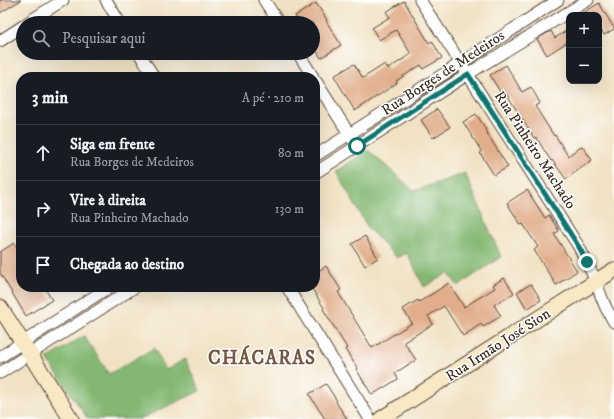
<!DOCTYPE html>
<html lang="pt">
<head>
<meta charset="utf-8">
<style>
	:root { --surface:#171b24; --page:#20242c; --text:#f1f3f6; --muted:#9ea1a6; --line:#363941 }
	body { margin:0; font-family:"IM FELL DW Pica",serif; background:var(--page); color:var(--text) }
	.controls { position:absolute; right:12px; top:12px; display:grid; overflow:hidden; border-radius:8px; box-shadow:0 4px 16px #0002 }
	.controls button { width:36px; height:36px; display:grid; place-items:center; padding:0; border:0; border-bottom:1px solid var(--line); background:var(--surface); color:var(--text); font:20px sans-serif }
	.stop { position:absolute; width:12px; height:12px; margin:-9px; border:3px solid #0f766e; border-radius:50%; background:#fff }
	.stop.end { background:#0f766e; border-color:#fff; box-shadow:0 1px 4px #0008 }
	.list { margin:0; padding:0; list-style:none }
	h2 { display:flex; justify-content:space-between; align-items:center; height:52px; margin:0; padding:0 16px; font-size:17px }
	h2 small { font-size:13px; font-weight:400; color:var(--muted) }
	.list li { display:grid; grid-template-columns:26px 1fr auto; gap:12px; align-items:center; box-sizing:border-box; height:56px; padding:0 16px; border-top:1px solid var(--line) }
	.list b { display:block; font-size:15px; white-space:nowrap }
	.list p { margin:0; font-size:13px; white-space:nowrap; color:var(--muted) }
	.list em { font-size:13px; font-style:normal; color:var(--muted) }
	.icon { flex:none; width:22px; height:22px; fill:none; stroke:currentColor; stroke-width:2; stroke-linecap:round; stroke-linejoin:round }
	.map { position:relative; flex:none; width:614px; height:419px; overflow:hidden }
	.search { position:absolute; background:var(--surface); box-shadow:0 4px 16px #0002; left:16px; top:16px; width:304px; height:44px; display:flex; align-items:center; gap:10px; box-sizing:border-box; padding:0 14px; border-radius:22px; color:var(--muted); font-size:15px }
	.panel { position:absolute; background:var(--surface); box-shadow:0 4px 16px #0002; left:16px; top:72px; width:304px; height:220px; border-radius:16px }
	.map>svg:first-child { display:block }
</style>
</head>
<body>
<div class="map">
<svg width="614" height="419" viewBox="0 0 614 419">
	<rect width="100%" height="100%" fill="#fff"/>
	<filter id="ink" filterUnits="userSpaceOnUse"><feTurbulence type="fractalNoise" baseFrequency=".025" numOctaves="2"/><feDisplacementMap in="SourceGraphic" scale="8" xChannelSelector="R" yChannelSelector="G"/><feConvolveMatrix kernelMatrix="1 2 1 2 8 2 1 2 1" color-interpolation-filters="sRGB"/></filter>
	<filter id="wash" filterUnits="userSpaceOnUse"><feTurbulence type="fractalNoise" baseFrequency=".012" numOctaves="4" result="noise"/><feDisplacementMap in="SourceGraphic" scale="16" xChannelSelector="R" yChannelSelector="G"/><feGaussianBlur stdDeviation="0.9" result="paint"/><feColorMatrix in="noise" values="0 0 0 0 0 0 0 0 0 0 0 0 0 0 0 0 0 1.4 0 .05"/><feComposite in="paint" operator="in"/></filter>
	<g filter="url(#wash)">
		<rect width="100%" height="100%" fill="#f1e2c4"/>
		<path fill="#84b872" stroke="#607148" d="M368,150l46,41 51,-18 36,84 -43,29 -10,-13 -24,14 -17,-34 -10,5 -29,-30 -32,-57z
			M84,336l25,38 45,-26 12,22 19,-11 15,32 -60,28h-52l-41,-60z"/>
		<g id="blocks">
			<path fill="#e1ad8a" d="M0,0h21l-21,13z
				M404,1l25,42 3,-2 10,17 -19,11 -2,-4 -25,16 1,2 -42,28 -21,-35 20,-12 9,14 22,-14 3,5 23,-15 -15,-24 -17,10 -7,-12 18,-11 -4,-5z
				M316,3l11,17 -1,1 15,24 -20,13 -8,-13v-22h-14l-4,-7z
				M599,3l15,25v1l-10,6 -5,-8v-12h-19z
				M569,29v12l-22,14 -10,-16 14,-8 4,7z
				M506,65l16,27 9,-5 9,16 -5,3 19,30 1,-1 13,21 14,-10 10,14 -26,19 -14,-19 -1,1 -15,-24 -2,1 -28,-45 -4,2 -12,-20z
				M437,109l13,18 -17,11 -12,-18z
				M476,114l10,15 -1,1 23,37 -14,8 -14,-22 2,-1 -19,-30z
				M527,190l18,28 4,-3 10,16 -5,3 23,37 -21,14 -22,-35 4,-3 -15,-23 -2,1 -14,-22z
				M365,236l13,22 -13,8 -13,-22z
				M14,243l7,11v33h23l8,13 -26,16 -26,-43v-21z
				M326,266l15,24 -3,2 34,56 40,-25 -9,-14 15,-9 1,2 30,-19 15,24 31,-19 -2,-3 11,-7 10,15 -20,12 7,11 -18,11 -2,-3 -18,12 -19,-30 -16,10 5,8 -29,18 12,18 -21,13 3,6 -26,16 -16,-26h2l-13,-20 2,-1 -24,-39 1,-1 -13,-21h4v-14z
				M531,284l10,16 -14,9 -10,-17z
				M326,384l11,17 -1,1 11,17h-22l-16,-25z"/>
		</g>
	</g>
	<g filter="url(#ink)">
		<use href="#blocks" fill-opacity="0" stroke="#564637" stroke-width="1"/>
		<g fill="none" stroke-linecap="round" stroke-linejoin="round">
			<defs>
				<path id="street" d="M106,0l14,23
					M264,0l15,23
					M420,0l159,247 17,34 5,15 5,12 8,14
					M27,23l36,-23
					M0,41l23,-15
					M139,53l15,24
					M298,53l15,24
					M315,80l38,60
					M315,156l146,-93 97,-63
					M315,173l42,-27 111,-72 120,-74
					M287,287l83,132
					M0,357l109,-70
					M0,373l135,-86"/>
				<path id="secondary" d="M0,307l71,112
					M381,419l233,-149"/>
			</defs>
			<use href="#street" stroke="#564637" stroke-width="13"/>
			<use href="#secondary" stroke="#564637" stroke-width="17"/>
			<use href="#street" stroke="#fff" stroke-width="11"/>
			<use href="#secondary" stroke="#f8e8c3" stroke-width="15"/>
		</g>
	</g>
	<g fill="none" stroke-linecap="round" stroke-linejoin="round" filter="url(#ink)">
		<path stroke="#0f766e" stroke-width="5" d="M357,146l111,-72 111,173 8,15"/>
	</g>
	<g text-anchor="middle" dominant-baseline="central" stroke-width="3" stroke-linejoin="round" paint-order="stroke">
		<g font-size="15" fill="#3b2a1e" stroke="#fff">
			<text transform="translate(443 73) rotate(-33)">Rua Borges de Medeiros</text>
			<text transform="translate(535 150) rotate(57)">Rua Pinheiro Machado</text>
			<text transform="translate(498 345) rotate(-33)">Rua Irmão José Sion</text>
		</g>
		<g font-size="19" font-weight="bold" letter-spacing="1" fill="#755844" stroke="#fff">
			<text x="262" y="358">CHÁCARAS</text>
		</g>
	</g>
</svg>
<div class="controls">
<button>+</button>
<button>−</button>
</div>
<div class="stop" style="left:357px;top:146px"></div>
<div class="stop end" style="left:587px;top:262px"></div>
<div class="search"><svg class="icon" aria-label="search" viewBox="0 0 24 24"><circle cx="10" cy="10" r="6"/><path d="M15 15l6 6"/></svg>Pesquisar aqui</div>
<section class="panel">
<h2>3 min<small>A pé · 210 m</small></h2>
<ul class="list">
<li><svg class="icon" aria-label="ahead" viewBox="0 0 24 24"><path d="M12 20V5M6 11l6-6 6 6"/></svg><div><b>Siga em frente</b><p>Rua Borges de Medeiros</p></div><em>80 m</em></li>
<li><svg class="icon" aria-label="right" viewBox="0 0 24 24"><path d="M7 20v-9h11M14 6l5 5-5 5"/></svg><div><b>Vire à direita</b><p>Rua Pinheiro Machado</p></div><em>130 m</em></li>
<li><svg class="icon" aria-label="arrive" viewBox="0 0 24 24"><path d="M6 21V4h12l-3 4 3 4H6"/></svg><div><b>Chegada ao destino</b></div></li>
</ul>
</section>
</div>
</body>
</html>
